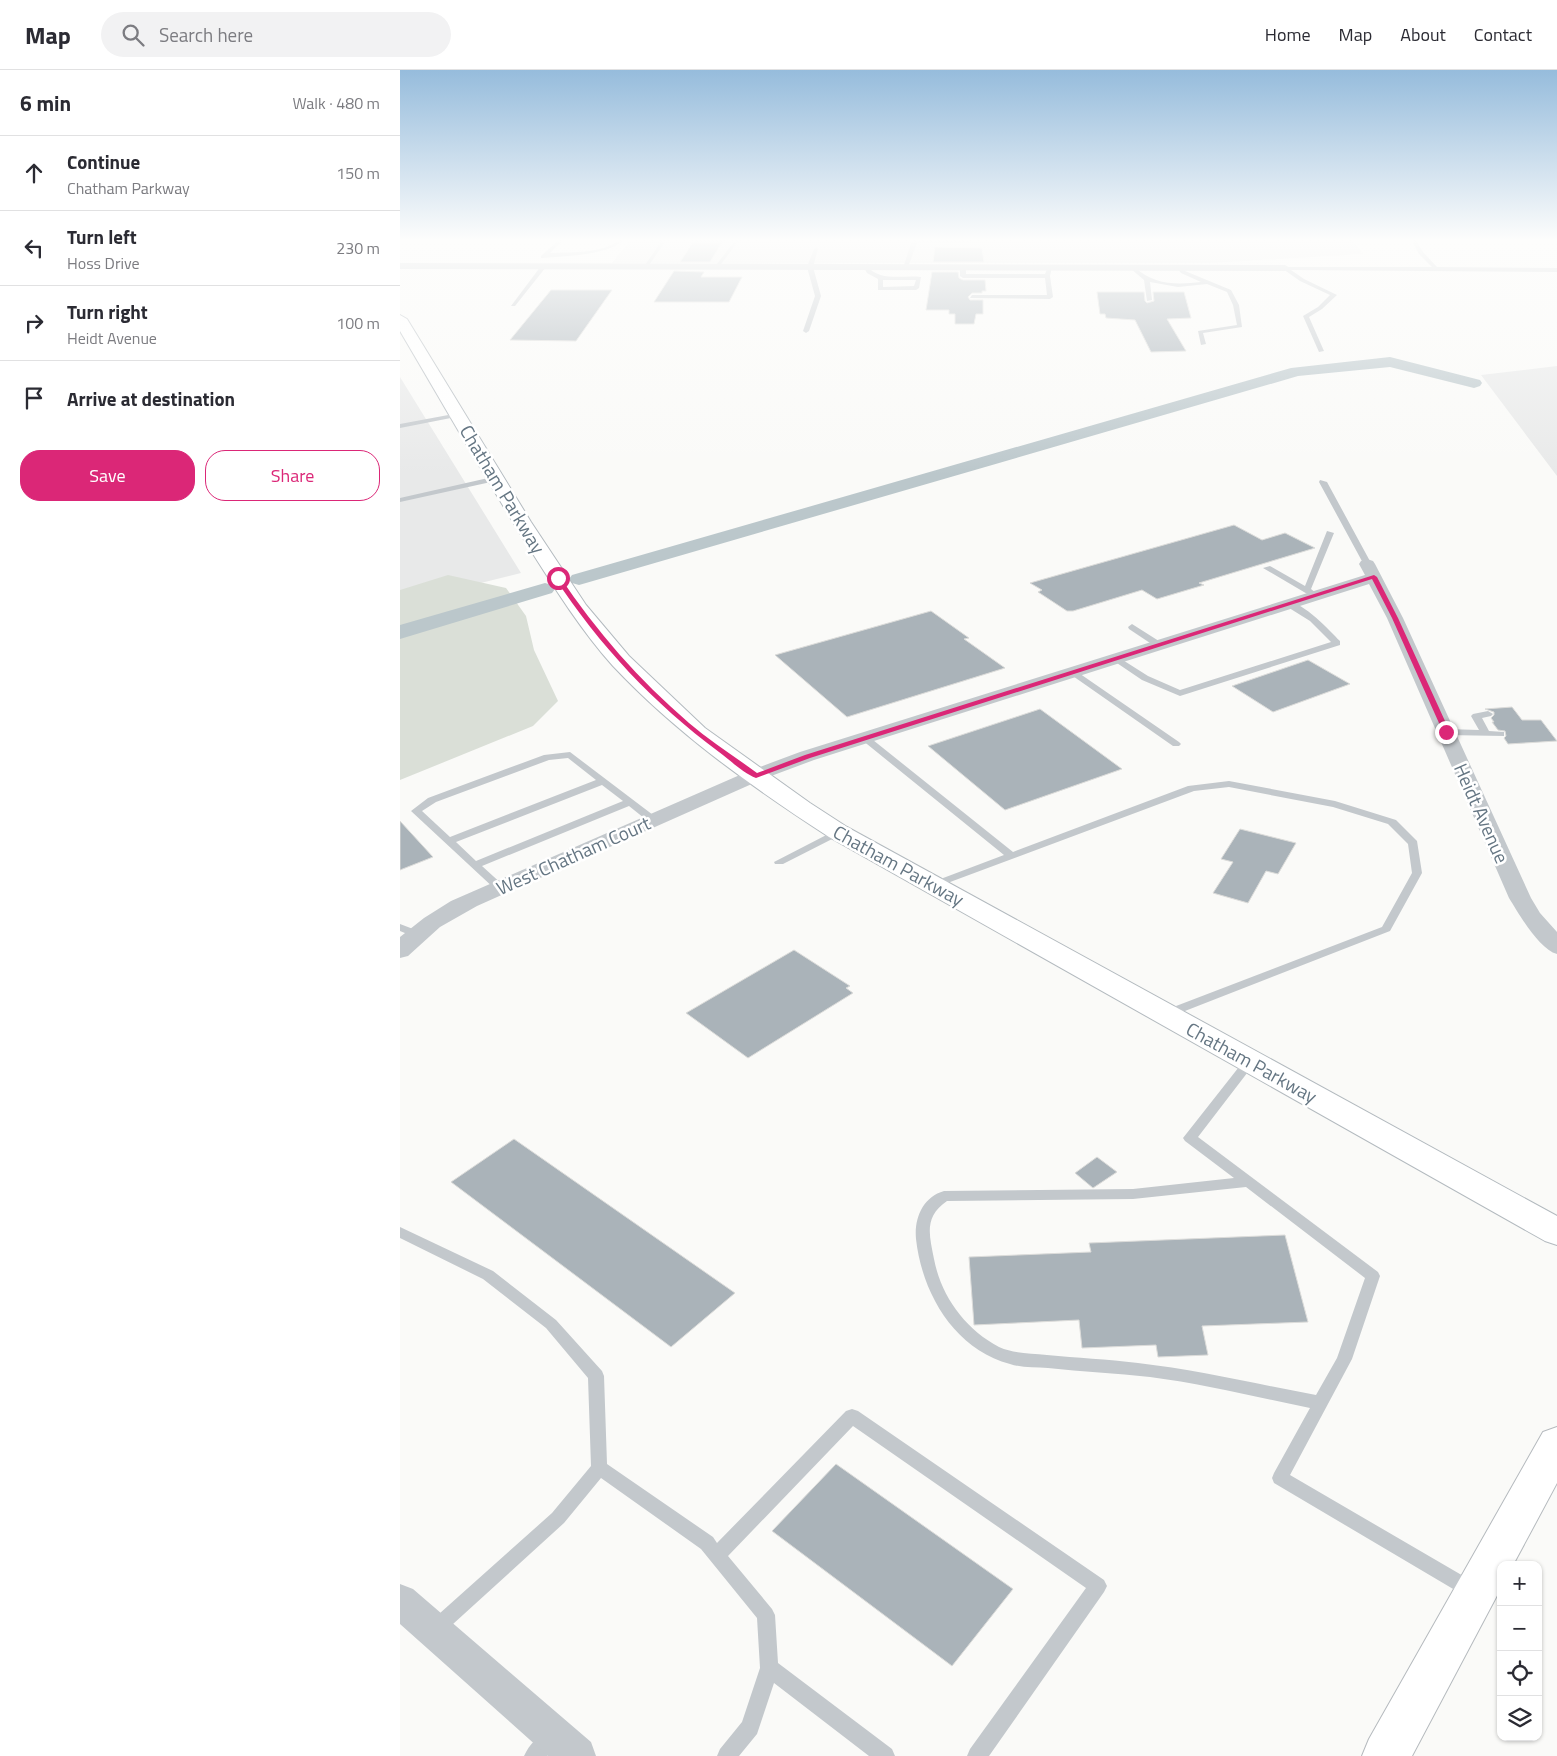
<!DOCTYPE html>
<html lang="en">
<head>
<meta charset="utf-8">
<style>
	:root { --surface:#fff; --page:#f2f2f3; --text:#2b2b33; --muted:#7c7c81; --line:#e1e1e2; --accent:#db2777 }
	body { margin:0; font-family:"Titillium Web",sans-serif; background:var(--page); color:var(--text) }
	.controls { position:absolute; right:15px; bottom:15px; display:grid; overflow:hidden; border-radius:10px; box-shadow:0 1px 4px #0004 }
	.controls button { width:45px; height:45px; display:grid; place-items:center; padding:0; border:0; border-bottom:1px solid var(--line); background:var(--surface); color:var(--text); font:25px sans-serif }
	.stop { position:absolute; width:15px; height:15px; margin:-11px; border:4px solid #db2777; border-radius:50%; background:#fff }
	.stop.end { background:#db2777; border-color:#fff; box-shadow:0 1px 5px #0008 }
	.list { margin:0; padding:0; list-style:none }
	h2 { display:flex; justify-content:space-between; align-items:center; height:65px; margin:0; padding:0 20px; font-size:21px }
	h2 small { font-size:16px; font-weight:400; color:var(--muted) }
	.list li { display:grid; grid-template-columns:32px 1fr auto; gap:15px; align-items:center; box-sizing:border-box; height:75px; padding:0 20px; border-top:1px solid var(--line) }
	.list b { display:block; font-size:19px; white-space:nowrap }
	.list p { margin:0; font-size:16px; white-space:nowrap; color:var(--muted) }
	.list em { font-size:16px; font-style:normal; color:var(--muted) }
	.actions { display:flex; gap:10px; padding:15px 20px }
	.actions a { flex:1; padding:11px 0; border:1px solid var(--accent); border-radius:20px; text-align:center; font-size:18px; color:var(--accent) }
	.actions .main { background:var(--accent); color:#fff }
	.icon { flex:none; width:28px; height:28px; fill:none; stroke:currentColor; stroke-width:2; stroke-linecap:round; stroke-linejoin:round }
	.map { position:relative; flex:none; width:1157px; height:1686px; overflow:hidden }
	header { display:flex; align-items:center; gap:30px; box-sizing:border-box; height:70px; padding:0 25px; background:var(--surface); border-bottom:1px solid var(--line) }
	header strong { font-size:24px }
	nav { display:flex; gap:28px; margin-inline-start:auto; font-size:18px }
	.search { width:350px; height:45px; background:var(--page); display:flex; align-items:center; gap:12px; box-sizing:border-box; padding:0 18px; border-radius:28px; color:var(--muted); font-size:19px }
	main { display:flex }
	aside { flex:1; background:var(--surface) }
	.map>svg:first-child { display:block }
</style>
</head>
<body>
<header>
<strong>Map</strong>
<div class="search"><svg class="icon" aria-label="search" viewBox="0 0 24 24"><circle cx="10" cy="10" r="6"/><path d="M15 15l6 6"/></svg>Search here</div>
<nav><a>Home</a><a>Map</a><a>About</a><a>Contact</a></nav>
</header>
<main>
<aside>
<h2>6 min<small>Walk · 480 m</small></h2>
<ul class="list">
<li><svg class="icon" aria-label="ahead" viewBox="0 0 24 24"><path d="M12 20V5M6 11l6-6 6 6"/></svg><div><b>Continue</b><p>Chatham Parkway</p></div><em>150 m</em></li>
<li><svg class="icon" aria-label="left" viewBox="0 0 24 24"><path d="M17 20v-9H6M10 6l-5 5 5 5"/></svg><div><b>Turn left</b><p>Hoss Drive</p></div><em>230 m</em></li>
<li><svg class="icon" aria-label="right" viewBox="0 0 24 24"><path d="M7 20v-9h11M14 6l5 5-5 5"/></svg><div><b>Turn right</b><p>Heidt Avenue</p></div><em>100 m</em></li>
<li><svg class="icon" aria-label="arrive" viewBox="0 0 24 24"><path d="M6 21V4h12l-3 4 3 4H6"/></svg><div><b>Arrive at destination</b></div></li>
</ul>
<div class="actions"><a class="main">Save</a><a>Share</a></div>
</aside>
<div class="map">
<svg width="1157" height="1686" viewBox="0 0 1157 1686">
	<rect width="100%" height="100%" fill="#fafaf8"/>
	<path fill="#e8e9e9" d="M231,169h721l11,15 -153,9h-598z
		M1157,296v110l-76,-101z
		M0,307l121,196 -121,30z"/>
	<path fill="#dadfd7" d="M48,505l58,13 20,28 8,34 24,51 -25,25 -133,54v-190z"/>
	<g fill="none" stroke-linecap="round" stroke-linejoin="round">
		<path fill="#bbc7cb" fill-rule="evenodd" d="M990,287l90,23 2,3 -2,3 -6,2 -84,-21 -92,9 -712,207 -7,2 -7,-2 -3,-4 3,-4 719,-207z
			M145,513l7,2 3,4 -3,4 -152,46v-14z"/>
	</g>
	<path fill="#aab3b9" stroke="#dcdcda" d="M295,169h29l-14,23h-30z
		M535,177l47,1 2,14h-51z
		M274,201l30,1 -3,5h41l-13,25h-75z
		M532,202h26l1,6 4,2h22l1,11h-4v2h-10l-4,4 2,3h13v14h-7l-2,10h-19v-10h-6v-4h-23z
		M151,220h61l-36,51 -66,-1z
		M697,222h47l1,9 2,2 7,-2 -1,-9h31l7,26 -24,1 19,32 -35,1 -16,-32 -29,-2 -1,-4h-5z
		M834,455l28,15 23,-7 30,15 -116,35 5,2 -47,14 -15,-9 -69,21h-6l-29,-19 4,-2 -12,-7z
		M531,541l38,27 -5,1 41,29 -158,49 -72,-62z
		M908,590l42,24 -77,28 -41,-26z
		M1112,637l10,13h19l16,21 -49,3 -4,-6 2,-2 -1,-5 -7,-1 -6,-8h2l-3,-4 3,-3v-3l-9,-3z
		M640,639l82,60 -117,41 -77,-64z
		M0,751l33,36 -33,13z
		M840,759l56,14 -18,31 -12,-3 -18,32 -35,-10 20,-31 -12,-3z
		M394,880l56,36 -4,2 7,5 -105,65 -62,-45z
		M114,1069l221,154 -64,54 -220,-165z
		M697,1087l20,15 -24,16 -18,-15z
		M885,1165l23,87 -106,4 6,29 -50,2 -2,-12 -74,3 -3,-28 -105,5 -5,-68 122,-5 -2,-9z
		M436,1394l177,125 -61,77 -180,-135z"/>
	<g fill="none" stroke-linecap="round" stroke-linejoin="round">
		<defs>
			<path id="secondary" d="M0,245l7,4 124,203 55,83 43,51 76,72 105,75 37,24 710,389v29l-12,-4 -716,-404c-77,-50 -153,-104 -216,-171 -33,-37 -59,-79 -85,-120 -45,-71 -86,-144 -128,-215z"/>
			<path id="primary" d="M1157,1357v56l-44,82h-12v23l-89,168h-50l7,-17 174,-307z"/>
		</defs>
		<use href="#secondary" stroke="#b3babf" stroke-width="2"/>
		<use href="#primary" stroke="#b5babe" stroke-width="2"/>
		<path fill="#c3c8cc" fill-rule="evenodd" d="M160,169h4l-14,14c23,-1 52,1 71,-14h4c-17,17 -61,17 -84,19v-2z
			M263,169h4l-20,29h-4z
			M336,169h4l-22,29h-4z
			M1011,169h4l8,13 14,15 120,1v4l-266,-2 13,9 33,16 -15,14 -13,8 15,34 -5,1 -16,-36 15,-9 12,-12 -30,-14 -17,-12v-2h149l-13,-13z
			M514,171h54l2,1 -53,1 -9,24 -5,1 8,-24z
			M416,178l2,1 -5,18 8,29 -12,35 -3,2 -3,-2 12,-35 -8,-29 7,-18z
			M141,196l5,1 -31,39h-4z
			M463,196h4c13,16 35,9 54,11l-2,11 -3,2h-38v-11l-11,-6zM483,210h33l-2,6 -31,1z
			M563,196l3,2v6h79l3,-7h4l-2,9 3,21 -3,2 -80,-1 2,-3h75l-2,-17h-82l-3,-2v-8z
			M780,196l5,5 46,19 8,15 3,22 -39,6 3,11 -5,1 -3,-14 39,-6 -4,-20 -6,-13 -20,-8 -29,3 -28,-5 2,18 -5,1 -3,-21 -14,-12 5,-1c18,18 42,18 66,15l-20,-9 -4,-5z
			M59,343l3,2 -1,1 -61,12v-4z
			M97,406l4,2 -1,2 -100,22v-4z
			M920,410l7,2 44,81 -1,2 -7,-2 -44,-81z
			M927,461l7,2 -23,56 5,4 -1,2h-6l-46,-27 7,-2 35,20z
			M886,532c16,-2 43,28 54,39v4l-160,51 -38,-16 -31,-21 4,-3 3,1 30,19 32,14 151,-48 -21,-21 -24,-15z
			M732,554l30,19v4h-6l-27,-18 -1,-2z
			M673,599l106,73 2,2 -2,2h-6l-103,-72v-4z
			M1088,641l5,3 -2,2 -9,2 7,13 15,1v4l-58,-1 -5,-3 5,-3 33,1 -8,-14 2,-2z
			M465,665l3,1 145,116 175,-66 41,-5 106,20 61,19 21,21 5,32 -32,58 -223,87 -6,-4 2,-3 219,-84 30,-54 -4,-29 -20,-20 -55,-17 -104,-20 -35,4 -260,97 -4,-1 -1,-2 1,-2 74,-28 -142,-115 -2,-2z
			M170,682l87,66 1,2 -1,2h-8l-20,-16 -147,60 22,20 2,2 -2,2h-8l-85,-79 17,-13 116,-43zM168,688l28,22 -146,57 -28,-26 14,-9 113,-42zM202,715l21,16 -147,60 -20,-19z
			M438,759l4,1 1,2 -1,2 -59,30h-8l-1,-2z
			M0,854l21,8 2,2 -6,4 -17,-7z
			M850,987l4,1 2,3 -2,3 -56,73 180,135 2,4 -28,83 -62,116 187,109 3,6 -3,6 -6,2 -6,-2 -191,-113 -2,-5 2,-5 36,-65c-54,-11 -106,-24 -160,-31 -34,-4 -68,-5 -102,-9 -13,-1 -26,0 -38,-4 -56,-15 -88,-71 -94,-125 -2,-21 7,-42 28,-48l189,-2 101,-11 -49,-37 -2,-3 63,-80zM846,1117l119,91 -28,80 -21,37c-59,-11 -118,-25 -178,-32 -31,-4 -61,-5 -91,-8 -17,-2 -32,-1 -48,-8 -34,-18 -58,-51 -65,-88 -5,-25 -10,-42 13,-58l186,-2z
			M0,1157l93,44 63,49 46,51 2,5 3,88 106,73 4,6 129,-132 6,-2 6,2 246,169 3,6 -3,6 -115,164h-22l3,-7 116,-161 -233,-162 -125,130 44,53 3,6 3,48 114,86 3,7h-26l-95,-73 -17,51 -18,22h-22l3,-7 22,-27 18,-54 -3,-50 -56,-69 -100,-71 -37,45 -122,111 -6,3 -6,-3 -3,-6 3,-6 122,-109 39,-47 -3,-88 -42,-50 -63,-49 -83,-41z
			M150,1659l7,3 3,7 -3,7 -10,10h-23c5,-11 15,-22 26,-27z"/>
		<path fill="#c3c8cc" fill-rule="evenodd" d="M0,193l885,2 5,3 -5,3 -885,-2z
			M967,489l6,2 2,3 28,54 128,280 9,15 17,19v22c-18,-5 -38,-40 -48,-56l-122,-280 -18,-34 -555,176 -51,19 -286,127 -37,21 -32,29 -8,2v-21l24,-19 27,-17 298,-130 51,-19 565,-177 -6,-11 2,-3z
			M0,1514l13,5 178,153 5,14h-48l-148,-132z"/>
		<use href="#secondary" fill="#fff" fill-rule="evenodd"/>
		<use href="#primary" fill="#fff" fill-rule="evenodd"/>
	</g>
	<linearGradient id="sky" x2="0" y2="1"><stop stop-color="#96bcdc"/><stop offset="0.42" stop-color="#fdfdfc"/><stop offset="1" stop-color="#fdfdfc" stop-opacity="0"/></linearGradient>
	<rect width="1157" height="405" fill="url(#sky)"/>
	<path fill="#db2777" d="M974,505l3,2 21,41 52,114 -1,2 -6,-2 -51,-114 -20,-39 -562,179 -54,20c-13,-5 -26,-18 -37,-26 -65,-48 -120,-107 -164,-174l5,-1c36,54 79,103 129,146 21,18 45,33 68,50l48,-18z"/>
	<g text-anchor="middle" dominant-baseline="central" stroke-width="5" stroke-linejoin="round" paint-order="stroke">
		<g font-size="19" fill="#657683" stroke="#fff">
			<text transform="translate(103 419) rotate(59)">Chatham Parkway</text>
			<text transform="translate(1082 743) rotate(66)">Heidt Avenue</text>
			<text transform="translate(173 785) rotate(-24)">West Chatham Court</text>
			<text transform="translate(499 795) rotate(29)">Chatham Parkway</text>
			<text transform="translate(852 992) rotate(29)">Chatham Parkway</text>
		</g>
	</g>
</svg>
<div class="controls">
<button>+</button>
<button>−</button>
<button><svg class="icon" aria-label="locate" viewBox="0 0 24 24"><circle cx="12" cy="12" r="6"/><path d="M12 2v4M12 18v4M2 12h4M18 12h4"/></svg></button>
<button><svg class="icon" aria-label="layers" viewBox="0 0 24 24"><path d="M12 4l9 5-9 5-9-5zM3 14l9 5 9-5"/></svg></button>
</div>
<div class="stop" style="left:158px;top:508px"></div>
<div class="stop end" style="left:1046px;top:662px"></div>
</div>
</main>
</body>
</html>
